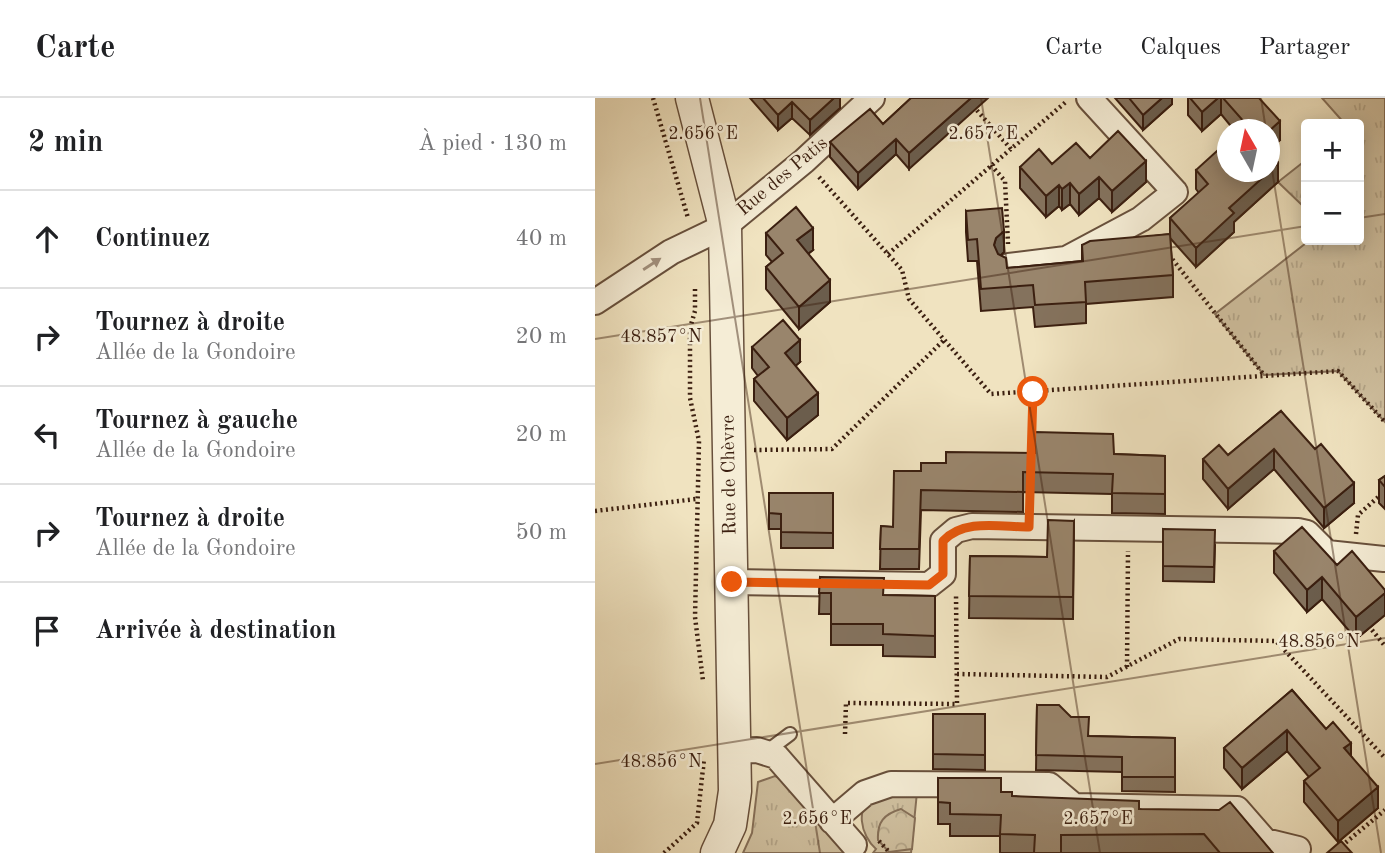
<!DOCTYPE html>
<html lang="fr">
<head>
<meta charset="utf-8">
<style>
	:root { --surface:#fff; --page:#f2f2f2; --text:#202124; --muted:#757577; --line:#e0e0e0 }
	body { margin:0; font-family:"Old Standard TT",serif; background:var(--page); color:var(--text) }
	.controls { position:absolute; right:21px; top:21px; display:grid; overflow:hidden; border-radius:7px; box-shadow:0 4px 18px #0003 }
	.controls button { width:63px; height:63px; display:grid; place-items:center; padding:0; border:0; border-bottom:2px solid var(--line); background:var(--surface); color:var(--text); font:35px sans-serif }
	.compass { position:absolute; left:622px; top:21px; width:63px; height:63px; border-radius:50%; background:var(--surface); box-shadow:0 4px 18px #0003; rotate:351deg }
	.stop { position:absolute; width:21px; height:21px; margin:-16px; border:5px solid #ea580c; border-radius:50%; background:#fff }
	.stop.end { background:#ea580c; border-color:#fff; box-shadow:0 2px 7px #0008 }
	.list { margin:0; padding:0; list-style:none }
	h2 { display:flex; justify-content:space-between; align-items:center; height:91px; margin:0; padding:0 28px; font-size:30px }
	h2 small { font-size:23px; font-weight:400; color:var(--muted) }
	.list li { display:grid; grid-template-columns:46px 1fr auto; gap:21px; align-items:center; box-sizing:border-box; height:98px; padding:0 28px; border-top:2px solid var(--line) }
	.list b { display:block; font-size:26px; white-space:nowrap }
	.list p { margin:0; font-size:23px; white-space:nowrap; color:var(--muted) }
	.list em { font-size:23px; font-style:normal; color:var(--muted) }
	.icon { flex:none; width:38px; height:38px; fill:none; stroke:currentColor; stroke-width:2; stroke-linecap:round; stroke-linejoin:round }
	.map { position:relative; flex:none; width:790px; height:755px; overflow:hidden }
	header { display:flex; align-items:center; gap:42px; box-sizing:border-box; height:98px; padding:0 35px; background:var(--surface); border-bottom:2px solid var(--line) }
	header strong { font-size:33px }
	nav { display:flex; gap:38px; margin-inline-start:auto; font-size:24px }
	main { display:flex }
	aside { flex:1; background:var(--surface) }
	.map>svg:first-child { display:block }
</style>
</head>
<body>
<header>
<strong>Carte</strong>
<nav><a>Carte</a><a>Calques</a><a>Partager</a></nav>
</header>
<main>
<aside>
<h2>2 min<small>À pied · 130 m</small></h2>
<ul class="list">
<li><svg class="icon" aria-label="ahead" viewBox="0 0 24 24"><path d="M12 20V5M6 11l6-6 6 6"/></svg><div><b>Continuez</b></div><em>40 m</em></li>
<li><svg class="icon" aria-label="right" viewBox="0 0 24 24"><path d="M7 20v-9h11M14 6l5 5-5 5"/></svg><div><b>Tournez à droite</b><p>Allée de la Gondoire</p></div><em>20 m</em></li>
<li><svg class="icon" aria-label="left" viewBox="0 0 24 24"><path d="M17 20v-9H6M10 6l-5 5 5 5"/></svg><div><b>Tournez à gauche</b><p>Allée de la Gondoire</p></div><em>20 m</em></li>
<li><svg class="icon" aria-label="right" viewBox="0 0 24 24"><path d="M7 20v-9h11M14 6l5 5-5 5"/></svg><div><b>Tournez à droite</b><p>Allée de la Gondoire</p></div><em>50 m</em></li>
<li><svg class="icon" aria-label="arrive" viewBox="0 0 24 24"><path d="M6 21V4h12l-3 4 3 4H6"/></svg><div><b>Arrivée à destination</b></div></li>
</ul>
</aside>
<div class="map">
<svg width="790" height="755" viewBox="0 0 790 755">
	<defs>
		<pattern id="grass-tufts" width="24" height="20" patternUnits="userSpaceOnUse" patternTransform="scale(1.75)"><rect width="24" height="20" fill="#d1c2a2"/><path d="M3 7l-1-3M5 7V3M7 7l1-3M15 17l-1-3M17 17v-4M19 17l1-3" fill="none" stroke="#b4a68a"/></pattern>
		<pattern id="forest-crowns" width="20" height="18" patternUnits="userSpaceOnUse" patternTransform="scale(1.75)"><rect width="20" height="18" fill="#d1c2a2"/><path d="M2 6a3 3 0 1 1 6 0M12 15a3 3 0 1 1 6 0" fill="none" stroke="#b4a68a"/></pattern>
	</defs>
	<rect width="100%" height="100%" fill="#f0e3c0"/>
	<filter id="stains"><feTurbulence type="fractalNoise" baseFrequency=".00286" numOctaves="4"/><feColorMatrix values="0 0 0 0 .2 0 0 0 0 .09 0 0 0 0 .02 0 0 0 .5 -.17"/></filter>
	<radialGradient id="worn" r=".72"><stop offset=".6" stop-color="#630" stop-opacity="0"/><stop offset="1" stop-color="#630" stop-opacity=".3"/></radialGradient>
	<path fill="url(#grass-tufts)" stroke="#867059" stroke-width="2" d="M727,0h63v324l-47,-51 -74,4 -49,-61 95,-74h49v-116h-14z
		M711,62v49l-28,-27z
		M180,678l7,3 34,43 32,31h-105l9,-20 6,-51z
		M322,694l-6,61h-38l3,-4c-15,-13 -23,-44 1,-53 11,-4 28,-3 40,-4z"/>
	<path fill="url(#forest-crowns)" stroke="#867059" stroke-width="2" d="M306,711l14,9 -3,31 -23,3 -11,-12c-1,-18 6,-26 23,-31z"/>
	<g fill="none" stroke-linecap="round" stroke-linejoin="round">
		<defs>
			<path id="service" d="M171,654l24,-18"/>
			<path id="minor" d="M414,168l57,-7 75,-40 34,-27 -86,-94
				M0,204l76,-50 54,-26 79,-65 68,-63
				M137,484l197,3 14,-11v-33l13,-11 16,-4 326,5 9,2 20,20 57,6
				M138,653l24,-1 19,6 78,89
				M237,723l33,-28 26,-9 158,1 25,21 163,3 28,32 33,8"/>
			<path id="tertiary" d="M97,0l33,128 10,565 -5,34 -13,28"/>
		</defs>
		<use href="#service" stroke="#68503c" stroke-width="16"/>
		<use href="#minor" stroke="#68503c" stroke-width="28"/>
		<use href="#tertiary" stroke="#68503c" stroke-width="35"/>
		<path stroke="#3b1f10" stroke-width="4.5" stroke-dasharray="2 3.5" stroke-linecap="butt" d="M58,0l35,120
			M371,0l45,51
			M396,67l14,16 3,63
			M224,79l83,93 7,29 82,95 347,-23 47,51
			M293,156l179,-153
			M574,157l95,120
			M100,191v22l-5,17v70l9,43 -4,176 8,64
			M159,352l78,-1 112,-109
			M436,360l2,-66
			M0,413l101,-12
			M761,436l2,-19 27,-24
			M777,532l13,16
			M532,569l1,-116
			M362,576l150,3 72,-38 97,2 109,117
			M250,636l1,-31 111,1 -1,-111
			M284,743l11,12
			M69,755l33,-30 7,-64
			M738,755l52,-43"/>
		<use href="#service" stroke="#f5edd6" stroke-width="12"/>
		<use href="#minor" stroke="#f5edd6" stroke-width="24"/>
		<use href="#tertiary" stroke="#f5edd6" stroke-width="32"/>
	</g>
	<path fill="#84725d" stroke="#3b1f10" stroke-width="2" d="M155,0h90v10l-30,27 -18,-17 -14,12z
		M316,0l-2,71 -13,-15 -38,35 -28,-32v-15l53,-18z
		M520,0h57v6l-29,26z
		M593,0h71l21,42 -10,9v-19h-36l-13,-16 -19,17 -14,-16z
		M495,60l56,24 -34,30 -13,-14 -20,17 -9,-11 -8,6 -3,-4 -13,11 -26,-29v-21l32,-3z
		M601,72l82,12 -44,40v10l-38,35 -26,-29 3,37v22l-87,7v19l-51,4 -2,-20 -52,4 -4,-50h-9l-2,-29v-21l38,41 -3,3 6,13 75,-7v-16l88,-11v-16l29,-25 -3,-4z
		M171,135l47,17 -5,4 22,48 -31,27 -33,-40v-22l6,-5 -6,-7z
		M157,249l48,15 -5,4 23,49 -31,25 -33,-39v-22l4,-3 -6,-8z
		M686,313l73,92 -30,25 -50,-59 -46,40 -25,-30v-20l25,-4z
		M519,356l51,2v58l-53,-1v-19l-89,-2v20l-102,-2 -2,59h-39l1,-43 12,1 28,-56 25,-8z
		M790,378v33l-6,-6v-23z
		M174,395h64v55h-52v-19h-12z
		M479,423l-1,98 -104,-1 1,-62 77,1z
		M568,431l52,16 -1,37 -51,-1z
		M679,453l63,14 48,25v25l-29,24 -34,-40 -15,13 -33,-39z
		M225,479l64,18 51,1v61l-52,-1v-11h-52v-31h-12z
		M697,592l34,39 25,27 27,52 -40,34 -34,-40v-21l5,-4 -22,-26 -45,38 -18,-21v-20z
		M442,607l34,12 18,19 86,2v54l-53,-1v-19l-86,-2z
		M338,616h52v56l-52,-1z
		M343,680l63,14 11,4 127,13 134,44h-273v-17h-50v-12h-12z"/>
	<path fill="#6b5d4c" stroke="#3b1f10" stroke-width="2" d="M239,0h6v10l-30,27v-15z
		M376,0h17l-79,71v-16z
		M567,0h10v6l-29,26v-15z
		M623,0h3v16l-19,17v-19z
		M197,4v16l-14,12v-15z
		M685,23v19l-10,9v-19z
		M301,41v15l-38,35v-16z
		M551,63v21l-34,30v-21z
		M683,65v19l-44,40v10l-38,35v-19l33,-40z
		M504,79v21l-20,17v-21z
		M475,85v21l-8,6v-21z
		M464,87v21l-13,11v-21z
		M218,130v22l-16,12v-22z
		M409,133v21l-8,8 -2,-15 2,-7z
		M235,182v22l-31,27v-22z
		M205,242v22l-15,13v-22z
		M223,295v22l-31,25v-22z
		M679,351v20l-46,40v-20z
		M759,385v20l-30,25v-20z
		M727,479v22l-15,13v-22z
		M790,495v22l-29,24v-22z
		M692,632v21l-45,38v-21z
		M756,645v21l-7,-16z
		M783,689v21l-40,34v-21z"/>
	<path fill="#99856c" stroke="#3b1f10" stroke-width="2" d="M168,0h71l-24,22 -18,-18 -14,13z
		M316,0h60l-62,55 -13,-14 -38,34 -28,-31 40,-33 13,15z
		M534,0h33l-19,17z
		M595,0h28l-16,14z
		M628,0h36l21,23 -10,9h-30l6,-6z
		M523,33l28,30 -34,30 -13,-14 -20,17 -9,-11 -8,6 -3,-4 -13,11 -26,-29 19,-18 13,15 24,-21 14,15z
		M633,43v31h41l-40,36 5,5 -38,35 -26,-30 38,-34 -12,-14z
		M675,56l8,9 -8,8z
		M201,109l17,21 -16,12 33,40 -31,27 -33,-40 17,-14 -17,-20z
		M407,110l2,23 -8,7 -2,7 4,9 8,4 1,10 76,-7 -1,-16 8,-4 80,-7 3,41 -88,7 1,20 -51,3 -2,-20 -52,4 -4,-50 -9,1 -2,-29z
		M188,222l17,20 -15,13 33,40 -31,25 -33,-39 15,-12 -17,-20z
		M686,313l34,38 6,-5 33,39 -30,25 -50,-59 -46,40 -25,-30 16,-14 9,10z
		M440,334l78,2 1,20 51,2v38l-53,-1 1,-19 -90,-2v20l-102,-2 -2,59h-39l1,-23 12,1 1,-56h27v-8h25v-11l89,1z
		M790,378v11l-6,-7z
		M174,395h64v40l-52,-1v-18l-12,-1z
		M453,422l26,1 -1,76 -104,-1 1,-40 77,1z
		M707,429l35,38 15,-14 33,39v3l-29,24 -34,-40 -15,13 -33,-39z
		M568,431l52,1 -1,37 -51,-1z
		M225,479l64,1 -1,17 52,1v40l-52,-2v-10h-52v-31h-12z
		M697,592l34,39 7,-7 18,21 -7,5 34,39 -40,34 -34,-40 16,-13 -33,-38 -45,38 -18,-20z
		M442,607h22l12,12h18l-1,19 87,2v39h-53v-20l-86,-2z
		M338,616h52v41l-52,-1z
		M343,680h63v14h11v4l127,5v8l80,1 11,-8 43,51h-53l-16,-19 -143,1v18h-27l1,-18 -35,-1 1,-19 -51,-1v-11l-12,-1z
		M746,743l11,12h-25z"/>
	<defs><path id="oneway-solid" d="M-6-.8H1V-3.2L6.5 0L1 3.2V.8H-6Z" transform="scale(1.75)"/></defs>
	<use fill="#a1907d" href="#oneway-solid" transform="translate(57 166) rotate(-33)"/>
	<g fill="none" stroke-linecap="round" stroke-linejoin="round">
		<path stroke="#ea580c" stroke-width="9" d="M137,484l197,3 14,-11v-33c21,-23 58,-14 86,-14l4,-135"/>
	</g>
	<path fill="none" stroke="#3b1f10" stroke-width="2" stroke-opacity="0.45" d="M105,0l120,755M386,0l119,755M666,0l5,32M674,53l112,702M764,120l26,-4M0,241l711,-113M0,666l790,-126"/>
	<g text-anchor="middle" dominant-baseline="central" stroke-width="5" stroke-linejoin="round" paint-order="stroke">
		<g font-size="19" fill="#3b1f10" stroke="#f5edd6">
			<text transform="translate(188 79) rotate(-40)">Rue des Patis</text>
			<text transform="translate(135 377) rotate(-91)">Rue de Chèvre</text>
		</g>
	</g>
	<g font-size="18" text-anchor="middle" fill="#3b1f10" stroke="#f5edd6" stroke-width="5" stroke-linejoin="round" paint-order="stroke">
		<text x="108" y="41">2.656°E</text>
		<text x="388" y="41">2.657°E</text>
		<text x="66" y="244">48.857°N</text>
		<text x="724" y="549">48.856°N</text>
		<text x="66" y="669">48.856°N</text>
		<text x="222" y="726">2.656°E</text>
		<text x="503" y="726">2.657°E</text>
	</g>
	<rect width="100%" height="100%" filter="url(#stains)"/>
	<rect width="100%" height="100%" fill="url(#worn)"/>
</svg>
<div class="controls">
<button>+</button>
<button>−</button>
</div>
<svg class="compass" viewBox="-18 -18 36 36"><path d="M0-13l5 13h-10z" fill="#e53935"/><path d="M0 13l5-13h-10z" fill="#757577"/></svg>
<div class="stop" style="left:438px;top:294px"></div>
<div class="stop end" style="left:137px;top:484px"></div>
</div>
</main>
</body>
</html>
